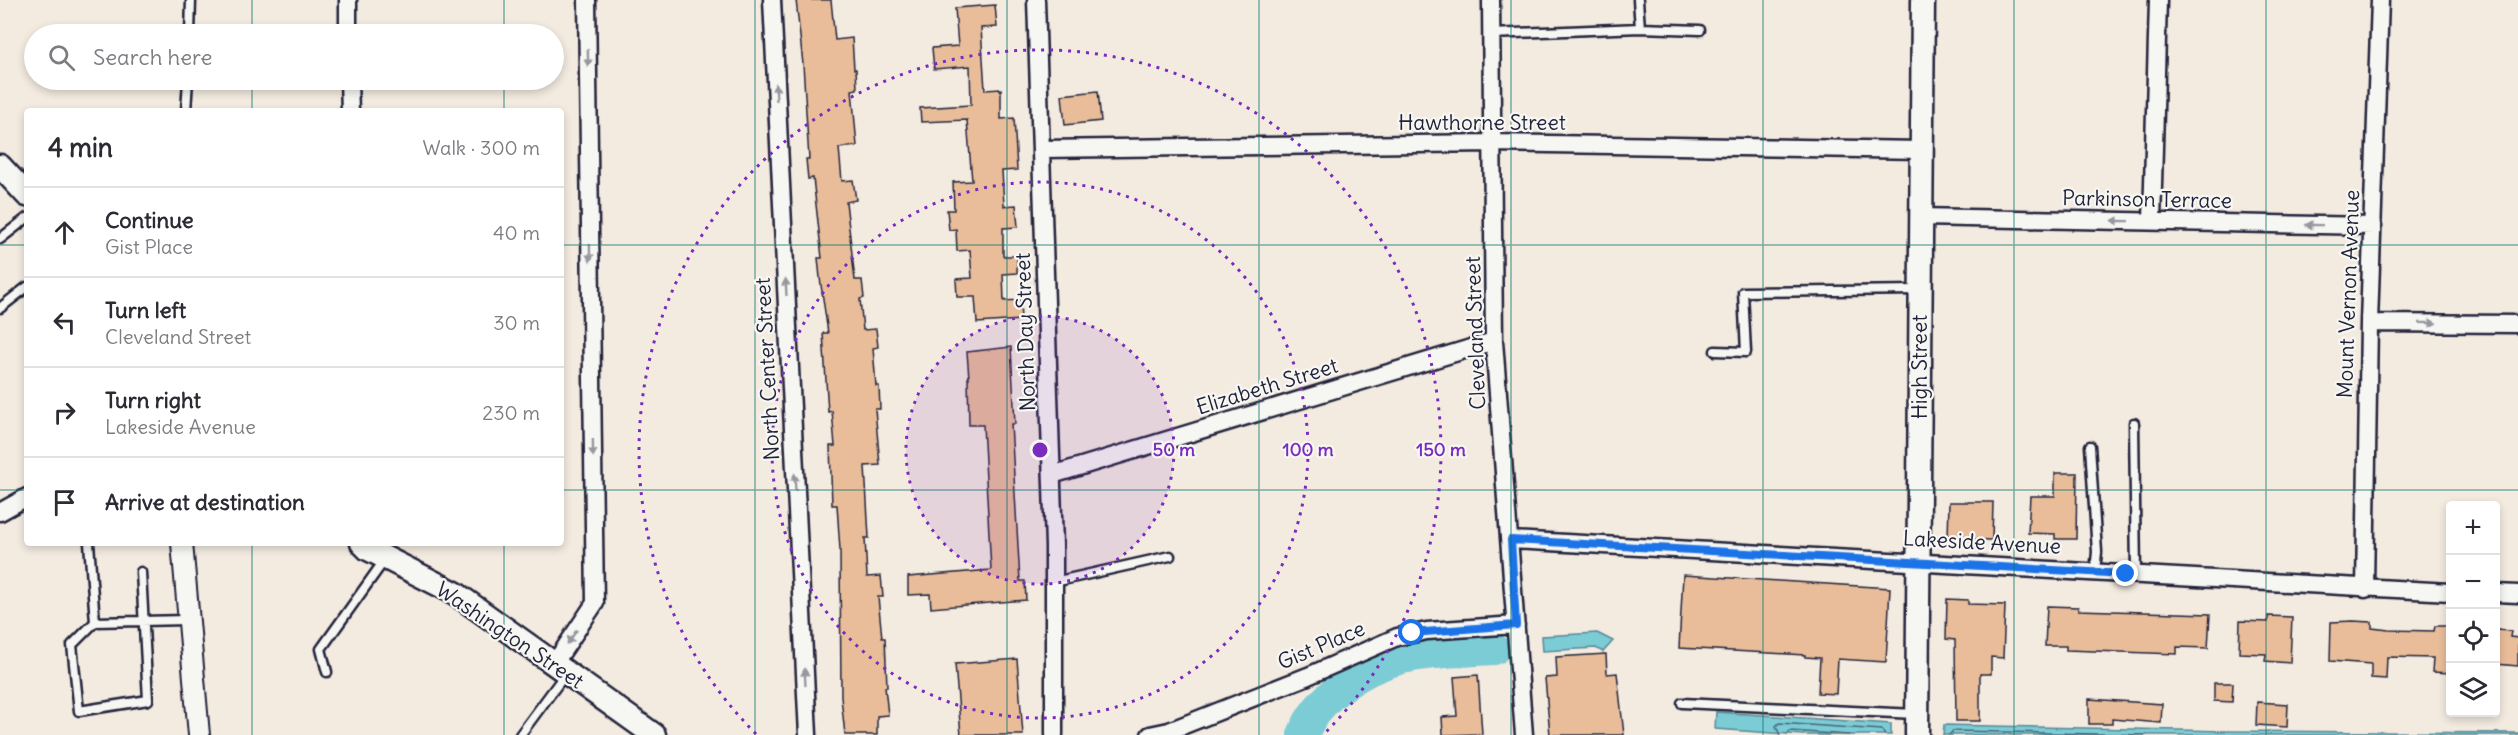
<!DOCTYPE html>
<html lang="en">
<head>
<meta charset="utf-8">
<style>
	:root { --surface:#fff; --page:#f2f2f3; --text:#2b2b33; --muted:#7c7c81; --line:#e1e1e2 }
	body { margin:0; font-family:Delius,sans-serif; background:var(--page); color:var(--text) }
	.controls { position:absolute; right:18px; bottom:18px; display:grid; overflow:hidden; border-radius:6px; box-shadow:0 3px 9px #0003 }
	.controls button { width:54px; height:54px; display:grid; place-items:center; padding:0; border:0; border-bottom:2px solid var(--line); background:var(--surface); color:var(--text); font:30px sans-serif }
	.stop { position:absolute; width:18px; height:18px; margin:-14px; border:4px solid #1a73e8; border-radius:50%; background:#fff }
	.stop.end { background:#1a73e8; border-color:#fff; box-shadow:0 2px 6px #0008 }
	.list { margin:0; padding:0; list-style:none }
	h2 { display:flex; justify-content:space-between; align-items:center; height:78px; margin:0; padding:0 24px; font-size:26px }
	h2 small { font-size:20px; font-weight:400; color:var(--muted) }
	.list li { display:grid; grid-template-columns:39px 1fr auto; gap:18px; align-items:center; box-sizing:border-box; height:90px; padding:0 24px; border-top:2px solid var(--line) }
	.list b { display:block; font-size:22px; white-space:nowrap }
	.list p { margin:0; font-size:20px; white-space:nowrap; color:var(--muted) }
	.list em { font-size:20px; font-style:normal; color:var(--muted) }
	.icon { flex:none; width:33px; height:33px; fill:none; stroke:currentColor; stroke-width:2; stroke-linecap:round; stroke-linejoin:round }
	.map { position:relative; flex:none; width:2518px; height:735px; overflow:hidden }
	.search { position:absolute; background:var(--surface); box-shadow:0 3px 9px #0003; left:24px; top:24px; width:540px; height:66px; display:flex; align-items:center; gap:15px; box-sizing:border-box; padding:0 21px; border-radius:33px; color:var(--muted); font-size:22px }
	.panel { position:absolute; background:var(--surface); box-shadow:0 3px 9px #0003; left:24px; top:108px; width:540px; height:438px; border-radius:6px }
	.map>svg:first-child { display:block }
</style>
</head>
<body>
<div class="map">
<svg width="2518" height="735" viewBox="0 0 2518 735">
	<rect width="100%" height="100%" fill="#f3ebe0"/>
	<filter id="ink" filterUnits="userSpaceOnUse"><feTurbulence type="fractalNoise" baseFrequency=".0167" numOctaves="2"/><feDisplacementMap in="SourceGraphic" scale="12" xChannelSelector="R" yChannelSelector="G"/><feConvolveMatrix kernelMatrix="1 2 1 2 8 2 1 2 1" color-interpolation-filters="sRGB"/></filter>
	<g filter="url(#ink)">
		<path fill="#7bccd5" stroke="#578897" stroke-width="1.5" d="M1597,633l16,8 -10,11 -7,-4 -53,3 -1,-15z
			M1716,712l175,12v11h-89l-87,-6z
			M1944,725l283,6 291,2v2h-575z"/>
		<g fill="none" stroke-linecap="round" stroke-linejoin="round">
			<path stroke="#466679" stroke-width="1.5" d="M1780,735l-4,-9 3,-3 103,7 3,5
				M1787,735l3,-4 59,4
				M1949,735l4,-4 193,4"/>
			<path stroke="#7bccd5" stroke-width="32" d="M1303,735c14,-39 60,-67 99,-77 29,-7 62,-7 92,-9"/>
		</g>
		<path fill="#e9bd99" stroke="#22223b" stroke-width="1.5" d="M796,0h35l4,40 17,-2 2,31h2l1,20 -5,1 5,56 -18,2 3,33 11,-1 3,20 -10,2 9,78h7l2,18 -4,1 3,31 13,-1 2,18 -5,1 3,38h3l1,23h-5l5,56 -15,1 4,72h-4l2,39 14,-1 2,21h-5l4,41h3l2,49h-2l3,28 -11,1v19h-32l-4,-38 -1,-147 -3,-45h-5l-2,-59h5l-3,-35 -4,1 -5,-79h5l-8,-55 -2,-20h4l-9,-80 -5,1 -2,-20h3l-6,-95z
			M995,5l2,22 -16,1 4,62 16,-1v30l13,-1 3,52 -15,1 2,35 12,-1 2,22 -15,1v28h14v17l-14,1 1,27 16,-1 1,20 -44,3 -2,-26h-18l-1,-18 16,-1 -2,-28 -13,1 -1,-22 -7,1 -2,-20h7l-1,-28 19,-1 -5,-61 -46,2 -1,-14 51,-3 -1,-39 -36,3 -2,-21 26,-2 -3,-38z
			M1098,91l3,30 -36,4 -3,-30z
			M1011,347l4,77h-4l9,157h5l1,19 -95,8 -1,-14 -22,1v-18l83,-7 -8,-145h-14l-1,-47h1l-2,-26z
			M2055,473h22l-1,66h-21v-5l-27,-1 2,-37h25z
			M1949,502h44l-1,38 -44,-1z
			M1683,575l207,13 -4,74 -48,-3 -2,35 -18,-1 2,-35 -15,-1v-2l-126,-7z
			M1947,599l21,1v4l37,1 -2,53 -12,-1v17h-11v47h-24l-1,-81 -9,-1z
			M2047,606l31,1v3l132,4 -2,34 -31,-1v7l-111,-4v-4h-21z
			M2268,616l24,1 -2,46 -25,-2 1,-7 -27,-1 1,-32 28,1z
			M2353,621l19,1v6l17,2 45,1 1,-5h16v47l-19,-1 1,-14 -46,-1 -1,22 -15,-1v-14l-41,-3 1,-39z
			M2496,630l15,1 -1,6 8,1v28l-22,-2z
			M1606,654l1,20 10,-1 7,62h-74l-5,-57 12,-1 -1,-20z
			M1017,659l6,76h-62l-6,-71z
			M1478,675l4,59 -39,1 -1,-18 15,-1 -3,-39z
			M2214,683h19l-1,19 -18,-1z
			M2089,699l73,5 -1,19 -49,-4v5h-23z
			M2257,702l31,2 -1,23 -31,-2z"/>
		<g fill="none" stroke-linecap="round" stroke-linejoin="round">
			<defs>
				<path id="service" d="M1638,0l2,28
					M190,34l1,-34
					M1492,34l148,-6 60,2
					M186,111l2,-31
					M0,239l27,-21
					M0,308l27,-21
					M1715,351l31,1 -3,-60 176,-2
					M2134,423l2,151
					M2090,446l7,106 -2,19
					M89,543l6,79 92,-2
					M1054,582l116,-26
					M95,622l-23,23 7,66 69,-11 -7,-128
					M327,672l-6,-23 65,-91
					M1682,703l234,11
					M520,735l46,-62"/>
				<path id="minor" d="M348,0v34
					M772,0l36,735
					M1036,0l18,546v189
					M1491,0l3,341 30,394
					M349,80l1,31
					M1042,149l451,-6 429,7
					M1920,217l453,9
					M2152,221l6,-221
					M2369,323l149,1
					M1052,475l442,-134
					M0,512l27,-15
					M1511,540l939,52
					M2365,589l4,-266 11,-323
					M2496,593l22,1
					M554,664l41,-61 -8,-603
					M1150,735l19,-4 139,-55 89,-39 30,-6 89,-6"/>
				<path id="tertiary" d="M182,543l17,192"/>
				<path id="secondary" d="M0,166l27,29
					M362,543l6,6 87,44 199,142
					M1917,735l6,-735"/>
			</defs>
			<use href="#service" stroke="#22223b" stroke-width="13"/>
			<use href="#minor" stroke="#22223b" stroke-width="21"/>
			<use href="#tertiary" stroke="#22223b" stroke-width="24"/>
			<use href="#secondary" stroke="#22223b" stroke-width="27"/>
			<use href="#service" stroke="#f6f6f2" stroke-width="8"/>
			<use href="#minor" stroke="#f6f6f2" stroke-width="16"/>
			<use href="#tertiary" stroke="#f6f6f2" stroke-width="20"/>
			<use href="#secondary" stroke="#f6f6f2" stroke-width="22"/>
		</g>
		<defs><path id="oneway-solid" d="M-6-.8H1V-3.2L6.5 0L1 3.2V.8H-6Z" transform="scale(1.5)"/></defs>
		<g fill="#9797a0">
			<use href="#oneway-solid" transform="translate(588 58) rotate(89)"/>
			<use href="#oneway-solid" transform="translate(776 92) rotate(-93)"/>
			<use href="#oneway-solid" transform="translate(2120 221) rotate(-179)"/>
			<use href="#oneway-solid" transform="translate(2314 225) rotate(-179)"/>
			<use href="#oneway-solid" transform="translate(590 253) rotate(89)"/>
			<use href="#oneway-solid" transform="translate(786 287) rotate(-93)"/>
			<use href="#oneway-solid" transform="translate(2428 323) rotate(1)"/>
			<use href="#oneway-solid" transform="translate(593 448) rotate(89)"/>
			<use href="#oneway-solid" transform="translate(795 482) rotate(-93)"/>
			<use href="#oneway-solid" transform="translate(572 637) rotate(124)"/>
			<use href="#oneway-solid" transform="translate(805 677) rotate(-93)"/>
		</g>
	</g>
	<g fill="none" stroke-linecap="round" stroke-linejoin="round" filter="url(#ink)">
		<path stroke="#1a73e8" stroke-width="8" d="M1412,633l104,-8 -5,-85 615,34"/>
	</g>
	<path fill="none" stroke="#0f766e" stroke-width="1.5" stroke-opacity="0.55" d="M252,0v34M504,0v34M755,0v735M1007,0v735M1259,0v735M1511,0v735M1763,0v735M2014,0v735M2266,0v735M252,80v31M504,80v31M0,245h27M561,245h1957M0,490h27M561,490h1957M252,543v192M504,543v192"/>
	<circle cx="1040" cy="450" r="134" fill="#7b2cbf" fill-opacity=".12"/>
	<g fill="none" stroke="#7b2cbf" stroke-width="3" stroke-dasharray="3 6">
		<circle cx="1040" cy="450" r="134"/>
		<circle cx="1040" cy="450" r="268"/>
		<path d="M756 734A401 401 0 1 1 1324 734"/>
	</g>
	<g text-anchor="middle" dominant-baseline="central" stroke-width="4.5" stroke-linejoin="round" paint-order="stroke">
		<g font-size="21" fill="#22223b" stroke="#f6f6f2">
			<text x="1482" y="122">Hawthorne Street</text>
			<text transform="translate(2147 199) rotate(1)">Parkinson Terrace</text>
			<text transform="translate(2348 294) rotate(-88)">Mount Vernon Avenue</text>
			<text transform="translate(1025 332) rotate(-92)">North Day Street</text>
			<text transform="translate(1475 333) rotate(-92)">Cleveland Street</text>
			<text transform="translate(1919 367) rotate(-90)">High Street</text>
			<text transform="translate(767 369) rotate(-93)">North Center Street</text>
			<text transform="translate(1267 386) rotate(-17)">Elizabeth Street</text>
			<text transform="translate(1982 542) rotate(3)">Lakeside Avenue</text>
			<text transform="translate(510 635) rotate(34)">Washington Street</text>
			<text transform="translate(1321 645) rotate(-23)">Gist Place</text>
		</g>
	</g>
	<circle cx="1040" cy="450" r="9" fill="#7b2cbf" stroke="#f6f6f2" stroke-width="3"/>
	<g font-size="18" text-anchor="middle" font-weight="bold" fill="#7b2cbf" stroke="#f6f6f2" stroke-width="4.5" stroke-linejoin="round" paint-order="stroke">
		<text x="1174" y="456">50 m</text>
		<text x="1308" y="456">100 m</text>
		<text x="1441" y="456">150 m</text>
	</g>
</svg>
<div class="controls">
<button>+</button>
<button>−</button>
<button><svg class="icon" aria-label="locate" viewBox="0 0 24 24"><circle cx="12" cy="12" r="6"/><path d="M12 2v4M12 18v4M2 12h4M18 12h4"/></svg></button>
<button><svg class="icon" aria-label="layers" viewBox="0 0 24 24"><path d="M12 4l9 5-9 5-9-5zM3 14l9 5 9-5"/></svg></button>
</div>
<div class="stop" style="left:1412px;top:633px"></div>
<div class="stop end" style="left:2126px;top:574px"></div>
<div class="search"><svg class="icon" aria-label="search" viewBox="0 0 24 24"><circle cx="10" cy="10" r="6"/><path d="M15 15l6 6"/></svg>Search here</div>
<section class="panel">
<h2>4 min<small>Walk · 300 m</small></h2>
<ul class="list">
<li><svg class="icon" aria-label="ahead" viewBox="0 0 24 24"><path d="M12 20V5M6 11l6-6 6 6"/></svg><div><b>Continue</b><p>Gist Place</p></div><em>40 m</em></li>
<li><svg class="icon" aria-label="left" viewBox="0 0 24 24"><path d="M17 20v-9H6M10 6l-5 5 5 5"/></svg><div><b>Turn left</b><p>Cleveland Street</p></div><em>30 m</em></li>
<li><svg class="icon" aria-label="right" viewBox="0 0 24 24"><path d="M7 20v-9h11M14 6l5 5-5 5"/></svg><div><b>Turn right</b><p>Lakeside Avenue</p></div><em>230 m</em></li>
<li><svg class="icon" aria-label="arrive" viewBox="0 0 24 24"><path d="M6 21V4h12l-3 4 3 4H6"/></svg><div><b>Arrive at destination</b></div></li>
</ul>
</section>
</div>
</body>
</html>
